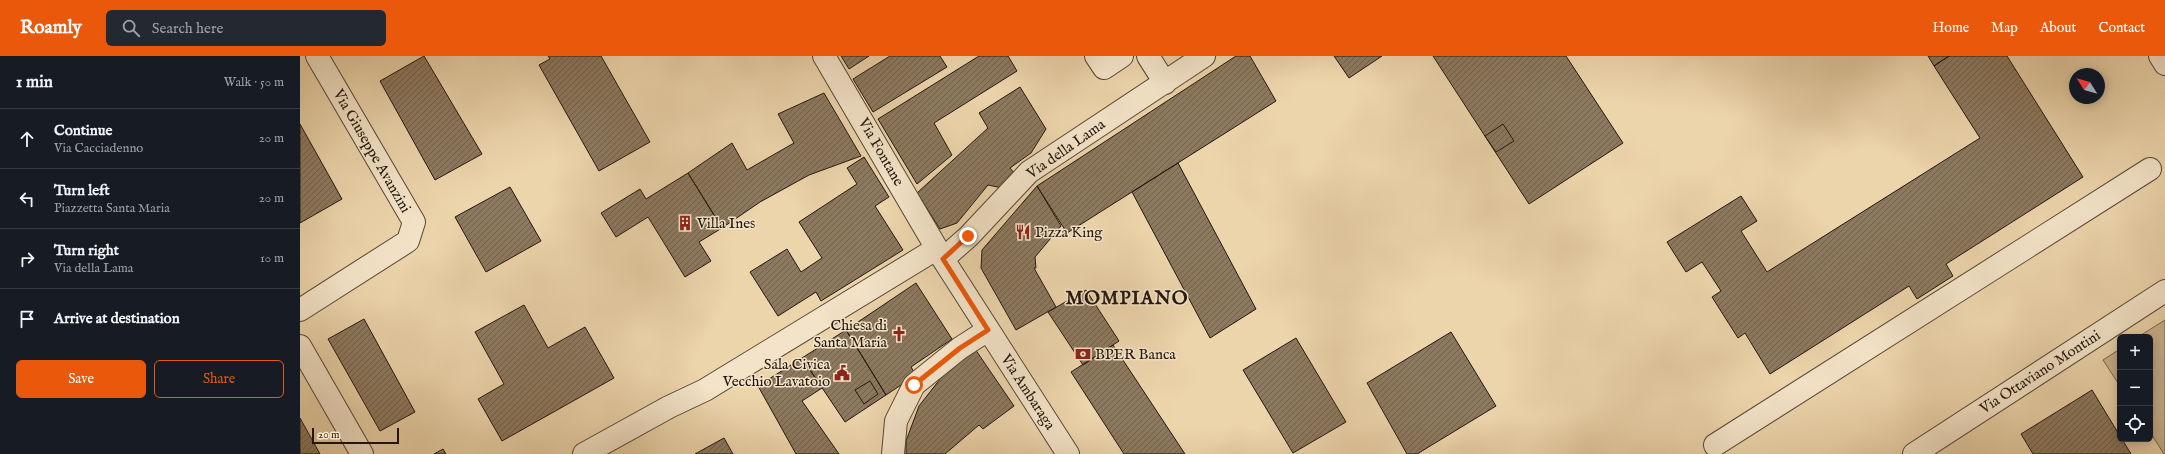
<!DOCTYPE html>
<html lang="en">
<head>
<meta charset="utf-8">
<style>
	:root { --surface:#171b24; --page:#242831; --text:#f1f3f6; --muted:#9ea1a6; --line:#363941; --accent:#ea580c }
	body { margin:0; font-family:"IM FELL English",serif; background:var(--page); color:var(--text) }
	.controls { position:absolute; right:12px; bottom:12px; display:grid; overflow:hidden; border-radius:6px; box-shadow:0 2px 10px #0003 }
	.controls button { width:36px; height:36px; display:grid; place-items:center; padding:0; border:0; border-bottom:1px solid var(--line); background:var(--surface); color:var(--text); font:20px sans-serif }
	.compass { position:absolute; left:1769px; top:12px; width:36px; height:36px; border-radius:50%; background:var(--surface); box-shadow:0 2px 10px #0003; rotate:307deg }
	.scale { position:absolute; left:12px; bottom:10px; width:87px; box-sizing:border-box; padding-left:4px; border:2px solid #23170d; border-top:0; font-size:11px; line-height:14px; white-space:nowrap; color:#23170d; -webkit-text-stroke:3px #f3e3c8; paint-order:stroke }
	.stop { position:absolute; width:12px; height:12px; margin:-9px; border:3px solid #ea580c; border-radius:50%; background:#fff }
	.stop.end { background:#ea580c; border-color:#fff; box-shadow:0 1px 4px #0008 }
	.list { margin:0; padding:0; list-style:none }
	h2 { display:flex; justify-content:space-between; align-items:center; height:52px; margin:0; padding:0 16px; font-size:17px }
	h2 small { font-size:13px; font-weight:400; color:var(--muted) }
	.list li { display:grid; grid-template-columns:26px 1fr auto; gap:12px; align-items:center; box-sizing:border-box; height:60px; padding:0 16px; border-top:1px solid var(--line) }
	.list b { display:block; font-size:15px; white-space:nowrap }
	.list p { margin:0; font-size:13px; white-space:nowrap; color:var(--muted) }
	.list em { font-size:13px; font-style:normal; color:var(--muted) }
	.actions { display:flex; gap:8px; padding:12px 16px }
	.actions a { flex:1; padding:9px 0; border:1px solid var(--accent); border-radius:6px; text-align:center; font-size:14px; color:var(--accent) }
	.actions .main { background:var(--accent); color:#fff }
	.icon { flex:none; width:22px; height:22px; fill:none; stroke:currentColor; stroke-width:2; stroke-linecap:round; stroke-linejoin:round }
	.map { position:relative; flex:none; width:1865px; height:398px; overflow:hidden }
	header { display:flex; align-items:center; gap:24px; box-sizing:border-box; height:56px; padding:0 20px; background:var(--accent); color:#fff }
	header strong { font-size:19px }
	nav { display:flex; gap:22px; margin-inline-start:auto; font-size:14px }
	.search { width:280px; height:36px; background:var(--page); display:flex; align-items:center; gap:10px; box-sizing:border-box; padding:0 14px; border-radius:6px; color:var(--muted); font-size:15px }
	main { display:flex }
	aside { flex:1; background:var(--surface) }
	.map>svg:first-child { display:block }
</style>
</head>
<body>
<header>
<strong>Roamly</strong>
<div class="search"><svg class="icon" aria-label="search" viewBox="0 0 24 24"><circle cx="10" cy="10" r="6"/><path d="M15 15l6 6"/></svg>Search here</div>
<nav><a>Home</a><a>Map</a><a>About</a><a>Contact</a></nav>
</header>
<main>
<aside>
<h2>1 min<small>Walk · 50 m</small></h2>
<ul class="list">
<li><svg class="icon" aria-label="ahead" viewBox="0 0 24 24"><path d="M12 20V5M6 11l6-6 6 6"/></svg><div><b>Continue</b><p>Via Cacciadenno</p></div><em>20 m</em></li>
<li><svg class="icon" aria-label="left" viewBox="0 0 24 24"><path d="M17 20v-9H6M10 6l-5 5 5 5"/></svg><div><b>Turn left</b><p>Piazzetta Santa Maria</p></div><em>20 m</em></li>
<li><svg class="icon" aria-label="right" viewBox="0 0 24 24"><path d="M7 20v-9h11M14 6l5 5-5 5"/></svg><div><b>Turn right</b><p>Via della Lama</p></div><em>10 m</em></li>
<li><svg class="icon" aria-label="arrive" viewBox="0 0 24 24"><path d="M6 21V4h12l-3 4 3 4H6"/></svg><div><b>Arrive at destination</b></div></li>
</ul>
<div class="actions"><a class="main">Save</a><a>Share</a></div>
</aside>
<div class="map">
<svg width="1865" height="398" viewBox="0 0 1865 398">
	<defs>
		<pattern id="building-hatch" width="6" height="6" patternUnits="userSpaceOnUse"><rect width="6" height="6" fill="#8c795f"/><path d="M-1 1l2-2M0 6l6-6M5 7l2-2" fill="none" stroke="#72624d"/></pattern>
	</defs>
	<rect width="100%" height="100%" fill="#ecd4ab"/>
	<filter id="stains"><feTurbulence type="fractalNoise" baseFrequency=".005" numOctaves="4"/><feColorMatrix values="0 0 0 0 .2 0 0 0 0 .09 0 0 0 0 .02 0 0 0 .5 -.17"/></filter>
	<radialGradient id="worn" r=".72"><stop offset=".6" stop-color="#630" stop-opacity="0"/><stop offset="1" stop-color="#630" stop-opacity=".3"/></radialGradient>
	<path fill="#cab490" stroke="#76664e" d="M1865,264v134h-1l-14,-22v-95h-12z
		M1820,293v37l-17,-26z"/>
	<path fill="url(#building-hatch)" stroke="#23170d" d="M124,0l58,98 -47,26 -55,-99z
		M248,0h53l49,86 -51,29 -60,-106 11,-6z
		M541,0h28l-20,13z
		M590,0h50l7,11 -74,45 -20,-33z
		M679,0h29l9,15 -83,52 18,32 -35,29 -39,-65z
		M936,0h14l26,45 -209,132 -30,-47z
		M1034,0h48l-33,22z
		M1133,0h133l57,87 -94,61z
		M1628,0h21l-15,10z
		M1649,0h58l76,121 -137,87 7,12 -36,23 -8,-13 -139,88 -25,-41 -7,5 -26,-41 9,-6 -19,-29 -16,10 -19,-30 74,-46 16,25 -16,10 26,41 213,-134 -46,-72z
		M720,31l26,42 -15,24 -21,15 5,6 -13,14 -14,-3 -31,38 -17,6 -23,-36 71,-65 -9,-15z
		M524,37l37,63 -52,19 -49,27 -38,26 -34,-55 44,-30 15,27 47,-27 -16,-29z
		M0,68l42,75 -42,24z
		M1203,68l11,17 -18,11 -11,-16z
		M564,101l25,40 -14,9 28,44 -82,51 -5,-9 -38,24 -28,-44 37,-23 14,23 21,-14 -23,-36 58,-38 -10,-16z
		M878,107l78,146 -46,29 -78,-146z
		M388,117l34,55 -23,14 12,19 -26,16 -37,-60 -32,20 -15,-24 39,-24 6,10z
		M737,130l24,40 -26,31 1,11h-2l22,39 -40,23 -35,-62 1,-18z
		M210,131l31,54 -55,31 -31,-55z
		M616,227l36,56 -41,28 5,8 -30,20 -40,-65z
		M786,234l33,51 -36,24 -35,-53z
		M224,249l24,43 37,-21 29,51 -112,63 -24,-42 26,-15 -29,-52z
		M64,263l51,93 -35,19 -52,-92z
		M546,274l40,65 -41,27 -43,-64z
		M1151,276l45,74 -79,48h-10l-40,-71z
		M996,282l50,84 -53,31 -50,-83z
		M813,289l72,109h-61l-53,-82z
		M675,293l39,57 -31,23 -4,-4 -34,29h-39v-13l13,-35 25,-32z
		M502,302l20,30 -20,13 37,53h-43l-38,-68z
		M570,325l8,13 -14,10 -9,-14z
		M1792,334l28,46v3h2l9,15h-98l-12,-20z
		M0,362l20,36h-20z
		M424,382l9,16h-38z
		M143,393l3,5h-12z"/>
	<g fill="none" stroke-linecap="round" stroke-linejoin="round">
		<defs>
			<path id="minor" d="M524,0l119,203 125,195
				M796,0l8,12 18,-12
				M848,0l17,27
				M1860,0l5,8
				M643,203l26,-23 60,-64 175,-116
				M0,254l108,-69 6,-19 -97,-166
				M0,290l62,108
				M1415,389l435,-276
				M284,398l85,-47 36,-17 231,-141
				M593,398l3,-33 18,-36 46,-37 28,-18
				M1614,398l251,-163"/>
		</defs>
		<use href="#minor" stroke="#554634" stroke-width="24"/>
		<use href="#minor" stroke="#f3e3c8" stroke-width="22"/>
	</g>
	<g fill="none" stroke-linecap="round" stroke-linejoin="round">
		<path stroke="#ea580c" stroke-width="5" d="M614,329l46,-37 28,-18 -45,-71 25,-23"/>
	</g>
	<defs>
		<symbol id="building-bare" viewBox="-9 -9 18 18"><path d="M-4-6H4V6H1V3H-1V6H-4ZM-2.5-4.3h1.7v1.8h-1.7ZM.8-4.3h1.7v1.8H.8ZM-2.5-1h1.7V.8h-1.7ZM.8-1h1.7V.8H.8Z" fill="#8f2418" stroke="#f3e3c8" stroke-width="2.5" paint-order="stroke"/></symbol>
		<symbol id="restaurant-bare" viewBox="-9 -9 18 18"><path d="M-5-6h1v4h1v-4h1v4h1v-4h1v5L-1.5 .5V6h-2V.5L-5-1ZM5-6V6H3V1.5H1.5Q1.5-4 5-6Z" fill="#8f2418" stroke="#f3e3c8" stroke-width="2.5" paint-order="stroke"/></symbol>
		<symbol id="church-bare" viewBox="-9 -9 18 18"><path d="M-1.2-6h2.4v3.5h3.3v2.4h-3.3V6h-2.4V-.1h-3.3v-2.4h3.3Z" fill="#8f2418" stroke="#f3e3c8" stroke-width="2.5" paint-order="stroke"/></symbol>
		<symbol id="bank-bare" viewBox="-9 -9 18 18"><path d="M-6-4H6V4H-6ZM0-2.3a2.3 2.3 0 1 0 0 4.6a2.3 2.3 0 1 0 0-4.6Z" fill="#8f2418" stroke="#f3e3c8" stroke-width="2.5" paint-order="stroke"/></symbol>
		<symbol id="civic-bare" viewBox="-9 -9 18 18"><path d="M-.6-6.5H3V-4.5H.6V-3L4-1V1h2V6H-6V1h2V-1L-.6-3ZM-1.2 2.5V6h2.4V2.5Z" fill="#8f2418" stroke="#f3e3c8" stroke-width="2.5" paint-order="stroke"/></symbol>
	</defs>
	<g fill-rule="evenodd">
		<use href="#building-bare" x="374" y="156" width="22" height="22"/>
		<use href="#restaurant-bare" x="712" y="165" width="22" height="22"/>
		<use href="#church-bare" x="588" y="267" width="22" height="22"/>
		<use href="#bank-bare" x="772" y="287" width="22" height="22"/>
		<use href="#civic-bare" x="531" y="306" width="22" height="22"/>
	</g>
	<g text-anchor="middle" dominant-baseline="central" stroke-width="3" stroke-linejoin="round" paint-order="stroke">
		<g font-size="15" fill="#23170d" stroke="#f3e3c8">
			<text transform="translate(766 93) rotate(-35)">Via della Lama</text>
			<text transform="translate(72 95) rotate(60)">Via Giuseppe Avanzini</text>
			<text transform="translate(581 96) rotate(60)">Via Fontane</text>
			<text transform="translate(1740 316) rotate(-33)">Via Ottaviano Montini</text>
			<text transform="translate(728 336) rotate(57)">Via Ambaraga</text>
		</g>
		<g font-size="15" fill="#23170d" stroke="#f3e3c8" text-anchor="start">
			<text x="397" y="167">Villa Ines</text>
			<text x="735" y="176">Pizza King</text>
			<text x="587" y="269" text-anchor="end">Chiesa di<tspan x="587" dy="17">Santa Maria</tspan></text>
			<text x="795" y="298">BPER Banca</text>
			<text x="530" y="308" text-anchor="end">Sala Civica<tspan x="530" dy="17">Vecchio Lavatoio</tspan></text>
		</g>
		<g font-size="19" font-weight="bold" letter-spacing="1" fill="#23170d" stroke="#f3e3c8">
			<text x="827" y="243">MOMPIANO</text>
		</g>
	</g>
	<rect width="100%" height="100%" filter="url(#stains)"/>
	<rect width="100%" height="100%" fill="url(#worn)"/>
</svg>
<div class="controls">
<button>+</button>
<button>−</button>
<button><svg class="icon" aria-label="locate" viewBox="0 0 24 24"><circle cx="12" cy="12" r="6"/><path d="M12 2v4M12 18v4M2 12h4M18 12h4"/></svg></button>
</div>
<svg class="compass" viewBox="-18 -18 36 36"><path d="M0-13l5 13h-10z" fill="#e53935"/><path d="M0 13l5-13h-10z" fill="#9ea1a6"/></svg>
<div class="scale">20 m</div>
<div class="stop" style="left:614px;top:329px"></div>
<div class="stop end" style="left:668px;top:180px"></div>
</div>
</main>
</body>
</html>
